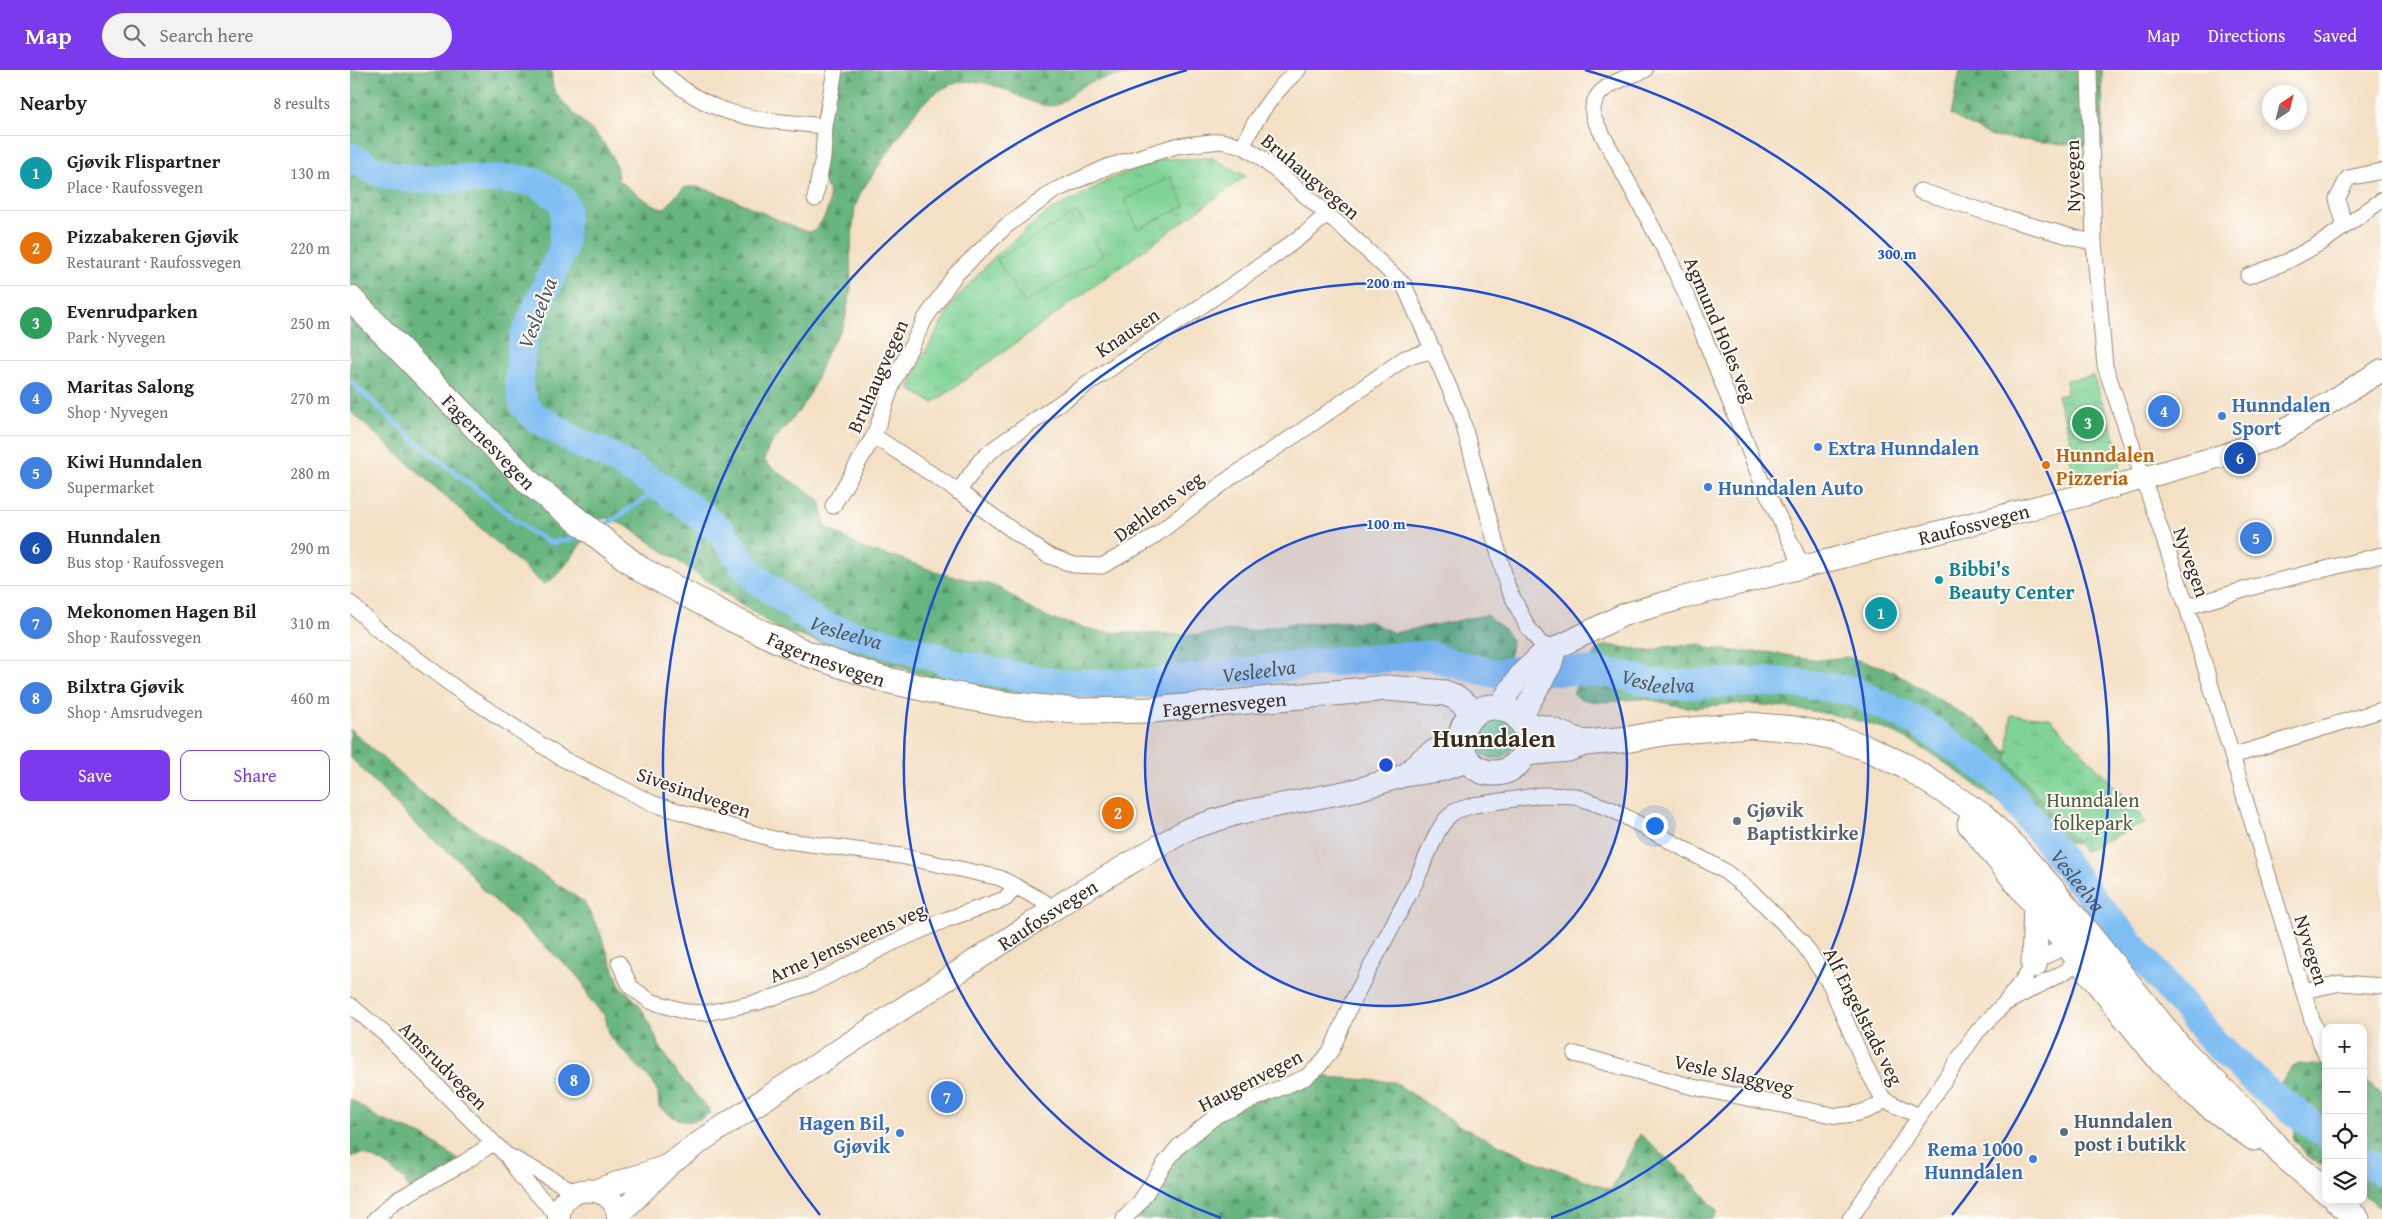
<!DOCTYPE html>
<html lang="en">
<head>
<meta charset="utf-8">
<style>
	:root { --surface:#fff; --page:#f2f2f2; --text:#202124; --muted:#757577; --line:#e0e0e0; --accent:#7c3aed }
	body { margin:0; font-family:"Gentium Book Plus",serif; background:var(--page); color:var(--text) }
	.controls { position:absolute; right:15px; bottom:15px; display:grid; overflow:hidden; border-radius:10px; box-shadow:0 2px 12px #0003 }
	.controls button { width:45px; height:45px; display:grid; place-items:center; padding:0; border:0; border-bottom:1px solid var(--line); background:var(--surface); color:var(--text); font:25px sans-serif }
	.compass { position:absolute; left:1912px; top:15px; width:45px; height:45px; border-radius:50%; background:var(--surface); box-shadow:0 2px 12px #0003; rotate:35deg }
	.you { position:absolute; left:1304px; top:755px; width:18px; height:18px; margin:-12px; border:4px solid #fff; border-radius:50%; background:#1a73e8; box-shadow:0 0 0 8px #1a73e833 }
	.badge { display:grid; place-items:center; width:32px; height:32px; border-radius:50%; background:var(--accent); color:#fff; font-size:16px; font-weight:700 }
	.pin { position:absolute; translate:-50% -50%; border:2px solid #fff; box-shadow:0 1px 5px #0006 }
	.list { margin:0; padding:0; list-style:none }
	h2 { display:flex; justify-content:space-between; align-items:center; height:65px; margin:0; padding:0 20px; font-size:21px }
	h2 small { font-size:16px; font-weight:400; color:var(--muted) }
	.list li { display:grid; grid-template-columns:32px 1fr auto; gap:15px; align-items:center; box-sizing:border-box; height:75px; padding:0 20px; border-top:1px solid var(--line) }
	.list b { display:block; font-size:19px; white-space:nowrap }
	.list p { margin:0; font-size:16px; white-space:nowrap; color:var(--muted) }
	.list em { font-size:16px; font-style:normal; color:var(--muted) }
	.actions { display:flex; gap:10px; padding:15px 20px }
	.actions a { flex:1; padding:11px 0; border:1px solid var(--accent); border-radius:10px; text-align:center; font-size:18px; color:var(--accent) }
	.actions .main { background:var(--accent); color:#fff }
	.icon { flex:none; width:28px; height:28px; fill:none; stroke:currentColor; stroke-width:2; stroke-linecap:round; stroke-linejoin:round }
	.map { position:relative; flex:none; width:2032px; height:1149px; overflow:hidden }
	header { display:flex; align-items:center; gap:30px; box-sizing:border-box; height:70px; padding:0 25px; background:var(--accent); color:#fff }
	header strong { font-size:24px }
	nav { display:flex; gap:28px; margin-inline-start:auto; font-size:18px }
	.search { width:350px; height:45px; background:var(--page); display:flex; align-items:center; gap:12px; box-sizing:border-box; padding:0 18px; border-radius:28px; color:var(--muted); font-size:19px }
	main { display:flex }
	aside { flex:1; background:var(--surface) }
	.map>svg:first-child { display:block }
</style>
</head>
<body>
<header>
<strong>Map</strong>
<div class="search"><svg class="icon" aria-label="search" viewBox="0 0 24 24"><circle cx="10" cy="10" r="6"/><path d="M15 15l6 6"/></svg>Search here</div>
<nav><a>Map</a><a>Directions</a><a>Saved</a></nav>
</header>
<main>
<aside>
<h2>Nearby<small>8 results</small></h2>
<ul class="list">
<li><span class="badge" style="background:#0f9aa8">1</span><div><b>Gjøvik Flispartner</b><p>Place · Raufossvegen</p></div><em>130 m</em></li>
<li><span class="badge" style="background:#e8710a">2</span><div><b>Pizzabakeren Gjøvik</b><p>Restaurant · Raufossvegen</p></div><em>220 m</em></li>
<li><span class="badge" style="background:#2e9e5b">3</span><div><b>Evenrudparken</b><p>Park · Nyvegen</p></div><em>250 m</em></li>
<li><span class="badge" style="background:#3f7fe0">4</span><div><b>Maritas Salong</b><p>Shop · Nyvegen</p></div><em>270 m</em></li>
<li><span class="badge" style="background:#3f7fe0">5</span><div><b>Kiwi Hunndalen</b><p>Supermarket</p></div><em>280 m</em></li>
<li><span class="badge" style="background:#1a4fb4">6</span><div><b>Hunndalen</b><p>Bus stop · Raufossvegen</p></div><em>290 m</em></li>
<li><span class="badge" style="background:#3f7fe0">7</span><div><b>Mekonomen Hagen Bil</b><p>Shop · Raufossvegen</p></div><em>310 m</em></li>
<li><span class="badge" style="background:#3f7fe0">8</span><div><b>Bilxtra Gjøvik</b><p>Shop · Amsrudvegen</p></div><em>460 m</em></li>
</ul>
<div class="actions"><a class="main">Save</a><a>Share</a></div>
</aside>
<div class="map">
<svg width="2032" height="1149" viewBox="0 0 2032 1149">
	<defs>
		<pattern id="grass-dots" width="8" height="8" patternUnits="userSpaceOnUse" patternTransform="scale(1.25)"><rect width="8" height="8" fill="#80d396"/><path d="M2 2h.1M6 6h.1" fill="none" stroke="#70b581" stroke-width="1.8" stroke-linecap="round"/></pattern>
		<pattern id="forest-firs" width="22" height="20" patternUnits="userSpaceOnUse" patternTransform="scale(1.25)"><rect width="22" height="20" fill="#68b57f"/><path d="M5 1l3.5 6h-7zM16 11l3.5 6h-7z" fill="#579367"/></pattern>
		<pattern id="park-tufts" width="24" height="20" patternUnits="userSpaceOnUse" patternTransform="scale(1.25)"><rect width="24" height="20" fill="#80d396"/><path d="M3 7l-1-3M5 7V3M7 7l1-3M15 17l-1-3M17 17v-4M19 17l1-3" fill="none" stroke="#70b581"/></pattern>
	</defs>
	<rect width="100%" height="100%" fill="#fdfcf7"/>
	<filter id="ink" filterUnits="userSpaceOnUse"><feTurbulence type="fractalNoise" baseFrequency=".02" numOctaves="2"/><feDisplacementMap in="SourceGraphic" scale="10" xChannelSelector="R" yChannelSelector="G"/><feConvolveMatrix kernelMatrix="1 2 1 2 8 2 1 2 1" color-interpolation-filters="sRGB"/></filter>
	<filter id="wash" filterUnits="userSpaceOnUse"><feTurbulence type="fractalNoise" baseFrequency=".0096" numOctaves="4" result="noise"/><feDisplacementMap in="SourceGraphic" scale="20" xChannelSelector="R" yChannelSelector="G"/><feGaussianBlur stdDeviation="1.12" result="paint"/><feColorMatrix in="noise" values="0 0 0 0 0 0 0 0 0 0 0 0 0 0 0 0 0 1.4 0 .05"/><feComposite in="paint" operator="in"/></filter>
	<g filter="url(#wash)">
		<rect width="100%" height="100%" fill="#f4e0c5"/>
		<path fill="url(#grass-dots)" stroke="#5e7e5a" d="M1125 668a20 20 0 1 1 40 0a20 20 0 1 1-40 0Z"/>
		<path fill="url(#forest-firs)" stroke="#52704e" d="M0,0h202c0,8 -1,16 4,23 20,30 61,47 62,87l24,18 20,11c11,-5 15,-20 26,-22 20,-5 94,38 120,45l7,-2 9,-12 5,-13v-15l-8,-12 -8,-44 17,-64h329c-19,3 -56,6 -72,14 -12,5 -23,21 -36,22 -12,0 -26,-7 -36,-12 -42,-20 -67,-18 -99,17l-55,81 -6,15 -5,51 1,30 -7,37 -16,25 -17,42 -12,19 -30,35 -5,14 4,5 50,34 3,5 4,22 38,23 36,9 43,16 46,10 14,5 30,21 20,9 49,13 97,3 37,-5 15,1 37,-7 81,-3 26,12 92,-18 18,14 8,12c-1,11 -2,19 -12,24l-42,-13h-119l-52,3 -81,9 -24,16 -14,17 -7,2 -23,-3 -29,5 -29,-4 -23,2 -22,-5 -37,-3 -65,-13 -155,-49 -150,-102 -21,-9 -7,1c-15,15 -39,61 -57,65l-193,-173z
			M1610,0h142l1,78 -111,-11 -41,-22z
			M1350,574l7,4 37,4h22l52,8 29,-3 36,10 13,6 89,55 91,103 38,-16h26l5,7 -8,-2 -62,24 -20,-3c-56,-32 -103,-81 -161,-108 -40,-18 -109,-28 -153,-29 -17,-1 -35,4 -53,3 -15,-1 -30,-7 -45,-8 -22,0 -51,9 -70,-5l6,-17 21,-30 7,-2 43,6 14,-4z
			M0,659l76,68 158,105 15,28 21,56 16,15 9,13 15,33 17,26 34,39c-22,16 -33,10 -52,-5l-1,-15 -7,-12 -41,-43 -5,-21 -15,-16 -9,-21 -100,-91 -19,-25 -46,-38 -66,-68z
			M1949,994l27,2v103l-18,-13 -15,-17 1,-7 9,-19 -23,-29 13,-17z
			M951,1005l93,7 69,46 72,33 76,29 29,-56 52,48 25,29 -4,8h-586l52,-78z
			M2013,1009l19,14v115l-19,-13z
			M0,1029l30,20 42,16 43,29 -47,34 -11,-11 -2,-7 -23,-18 -20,-8 -12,3z"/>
		<path fill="url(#park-tufts)" stroke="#5e7e5a" d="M862,88l34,18 -313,227 -24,-14 16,-37 29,-51 40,-44 51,-43 69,-37 51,-18z
			M1743,306l29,80 -2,11 -43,8 -3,-2 -6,-21 6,-1 -17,-55 9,-2v-14z
			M1661,645l39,3 82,87 13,17 -61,29 -77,-91z"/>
		<path fill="#80d396" stroke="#5e7e5a" d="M821,107l14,29 -47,23 -14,-29z
			M727,142l26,44 -79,47 -27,-44z"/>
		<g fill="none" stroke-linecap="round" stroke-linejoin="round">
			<path stroke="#7fbef3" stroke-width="5" d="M0,311l66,61 115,90 20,11 35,-7
				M250,459l60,-41"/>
			<g stroke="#7fbef3" stroke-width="29">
				<path id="s1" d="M0,86l21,13 21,7 22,3h99l22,3 26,17 4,6 -2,44 -39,88 -3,15 -2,31 5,22 10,11 45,27 27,11 60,36 55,41 22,32 15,17 61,45 108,29 28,10 103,20 96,-1 172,-21 103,-7 21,8 47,11 22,-4 59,1 44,4 37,10 111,-3 37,2 46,7 67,32 75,52 107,135 112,132 49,46 63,47"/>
				<path d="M2013,1091l19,11"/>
			</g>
		</g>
	</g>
	<g filter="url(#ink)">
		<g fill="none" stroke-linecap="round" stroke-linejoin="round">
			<defs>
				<path id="street" d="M311,0c49,49 99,50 164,56l10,-56
					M1295,0c-22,9 -59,18 -51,49l75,139 26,56 66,166 42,88
					M1739,0l5,173 11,123 82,241 126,416 13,33
					M893,76c13,-30 30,-54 55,-76
					M1570,121l91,29 83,23
					M465,129l8,-42 2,-31
					M1995,156l-8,-27 11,-21 34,-7
					M1898,206l38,-14 38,-21 58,-41
					M524,366l91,60 82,59 27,10 28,1 47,-26 85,-65 69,-45 102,-72 29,-8
					M608,422l22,-31 16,-14 271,-186 40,-29 20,-18
					M483,436l41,-70 19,-53 32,-64 30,-44 51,-49 48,-35 53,-24 69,-21 45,-5 22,5 17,11 80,68 64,60 56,127 48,176 19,38 14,18 14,5
					M0,533l27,26 84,63 102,67 91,45 119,35 128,17 99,22 43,23 10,10
					M1837,537l70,-21 125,-31
					M1882,686l150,-46
					M269,893l12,24 19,14 37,11 19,1 53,-11 53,-18 80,-41 53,-23 60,-21 11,-13
					M1953,921l38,-8 41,3
					M1656,933l60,-32 18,-16
					M0,935l36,30 121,121 15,22 36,38
					M1225,984l118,33 144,29c19,-2 32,-3 47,-16
					M159,1086l67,36
					M25,1149l20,-18 70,-39 28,-19
					M774,1149l16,-17 25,-39 14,-17 38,-31 89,-38 13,-11 13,-17 20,-47 63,-119 22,-50 9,-14 9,-8 19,-6 68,-10 33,1 38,14 110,60 31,24 48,48 28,42 36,84 18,32 35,16
					M1500,1149l127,-187 28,-29 29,-38 13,-10 28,-12"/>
				<g id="secondary">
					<path id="s2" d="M1149,636l23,-33 18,-17 83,-41 59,-17 402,-103 144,-41 49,-19 105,-65"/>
					<path d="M1170,649l31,-55 4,-15"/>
					<path d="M1056,705c20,-22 26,-25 54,-34"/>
					<path d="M247,1120l70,-24"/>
					<path id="s3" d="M268,1146l52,-52 37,-27 362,-238 119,-70 51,-16 117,-23 50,-15 35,-5 27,-9"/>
					<path d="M209,1149c-2,-38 60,-38 59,0"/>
				</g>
				<g id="primary">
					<path id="s4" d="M0,228l181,186 109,85 92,50 76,35 74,25 58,13 63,12 74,7 75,-1 235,-22 58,5 10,4 20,15"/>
					<circle cx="1144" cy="670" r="33"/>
					<path d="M1175,655l20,3 39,15"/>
					<path d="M1175,683l43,-4 16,-6 46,-4 39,-7 79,-7 46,4 36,7 37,12 40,19 76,49 34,34 34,38 129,160 76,75 26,31 44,37"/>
					<path d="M1620,754l192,238 40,38 52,38"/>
					<path d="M1684,895l2,-61"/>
					<path d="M1987,1130l20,19"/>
				</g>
			</defs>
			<use href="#street" stroke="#988572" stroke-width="17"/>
			<use href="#secondary" stroke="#988572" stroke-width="24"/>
			<use href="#primary" stroke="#988572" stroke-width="27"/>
			<use href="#street" stroke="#fff" stroke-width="15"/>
			<use href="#secondary" stroke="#fff" stroke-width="22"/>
			<use href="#primary" stroke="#fff" stroke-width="25"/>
		</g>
	</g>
	<circle cx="1036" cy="695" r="241" fill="#1d4ed8" fill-opacity=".12"/>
	<g fill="none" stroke="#1d4ed8" stroke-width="2.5">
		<circle cx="1036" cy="695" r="241"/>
		<path d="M871 1148A482 482 0 1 1 1201 1148"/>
		<path d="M470 1145A723 723 0 0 1 837 0M1235 0A723 723 0 0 1 1602 1145"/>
	</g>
	<g fill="#3f7fe0" stroke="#fdfcf7" stroke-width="2">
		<circle cx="1872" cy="346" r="5"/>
		<circle cx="1468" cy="377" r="5"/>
		<circle cx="1358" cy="417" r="5"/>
		<circle cx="550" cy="1063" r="5"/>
		<circle cx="1683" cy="1089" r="5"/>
	</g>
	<circle fill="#e8710a" stroke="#fdfcf7" stroke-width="2" cx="1696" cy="395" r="5"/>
	<circle fill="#0f9aa8" stroke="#fdfcf7" stroke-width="2" cx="1589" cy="510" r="5"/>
	<circle fill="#6b7280" stroke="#fdfcf7" stroke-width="2" cx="1387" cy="751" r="5"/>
	<circle fill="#5c6f8a" stroke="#fdfcf7" stroke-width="2" cx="1714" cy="1062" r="5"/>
	<g text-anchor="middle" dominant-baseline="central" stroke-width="4" stroke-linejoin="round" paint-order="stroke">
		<g font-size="20" fill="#3b2a1e" stroke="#fdfcf7">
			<text transform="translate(961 106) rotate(40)">Bruhaugvegen</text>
			<text transform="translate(1722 106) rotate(-91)">Nyvegen</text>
			<text transform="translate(1371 259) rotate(67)">Agmund Holes veg</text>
			<text transform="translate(777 262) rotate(-34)">Knausen</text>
			<text transform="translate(527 306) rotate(-66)">Bruhaugvegen</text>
			<text stroke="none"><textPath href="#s4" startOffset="200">Fagernesvegen</textPath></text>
			<text transform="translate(808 436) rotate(-36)">Dæhlens veg</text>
			<text stroke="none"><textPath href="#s2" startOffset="520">Raufossvegen</textPath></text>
			<text transform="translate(1842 492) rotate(71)">Nyvegen</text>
			<text stroke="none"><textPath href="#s4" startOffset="605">Fagernesvegen</textPath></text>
			<text stroke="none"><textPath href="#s4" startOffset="1010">Fagernesvegen</textPath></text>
			<text transform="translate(344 722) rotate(19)">Sivesindvegen</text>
			<text stroke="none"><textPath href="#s3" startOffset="526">Raufossvegen</textPath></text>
			<text transform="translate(497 872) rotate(-24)">Arne Jenssveens veg</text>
			<text transform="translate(1962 880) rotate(73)">Nyvegen</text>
			<text transform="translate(1514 946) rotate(63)">Alf Engelstads veg</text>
			<text transform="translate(94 995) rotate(45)">Amsrudvegen</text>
			<text transform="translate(1384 1004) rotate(13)">Vesle Slaggveg</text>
			<text transform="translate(900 1010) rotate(-27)">Haugenvegen</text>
		</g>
		<g font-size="20" font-weight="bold" fill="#366cbe" stroke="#fdfcf7" text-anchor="start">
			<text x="1882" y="334">Hunndalen<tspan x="1882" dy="23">Sport</tspan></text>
			<text x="1478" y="377">Extra Hunndalen</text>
			<text x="1368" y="417">Hunndalen Auto</text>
			<text x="540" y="1052" text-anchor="end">Hagen Bil,<tspan x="540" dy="23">Gjøvik</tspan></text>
			<text x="1673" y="1078" text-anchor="end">Rema 1000<tspan x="1673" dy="23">Hunndalen</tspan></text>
		</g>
		<g font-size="20" font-weight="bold" fill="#c56008" stroke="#fdfcf7" text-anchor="start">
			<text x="1706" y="384">Hunndalen<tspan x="1706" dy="23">Pizzeria</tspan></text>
		</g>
		<g font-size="20" font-weight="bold" fill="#0d838f" stroke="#fdfcf7" text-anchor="start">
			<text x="1599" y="498">Bibbi's<tspan x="1599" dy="23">Beauty Center</tspan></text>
		</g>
		<g font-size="20" fill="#505d42" stroke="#fdfcf7">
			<text x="1743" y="729">Hunndalen<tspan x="1743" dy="23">folkepark</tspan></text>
		</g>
		<g font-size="20" font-weight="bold" fill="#5b616d" stroke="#fdfcf7" text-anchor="start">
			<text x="1397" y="739">Gjøvik<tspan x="1397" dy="23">Baptistkirke</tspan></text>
		</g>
		<g font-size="20" font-weight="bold" fill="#4e5e75" stroke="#fdfcf7" text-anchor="start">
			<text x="1724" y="1050">Hunndalen<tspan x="1724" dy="23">post i butikk</tspan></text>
		</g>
		<g font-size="21" font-style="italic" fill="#4f565e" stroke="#fdfcf7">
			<text transform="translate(187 243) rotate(-69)">Vesleelva</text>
			<text stroke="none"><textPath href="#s1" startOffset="838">Vesleelva</textPath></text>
			<text stroke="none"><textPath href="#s1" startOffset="1258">Vesleelva</textPath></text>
			<text stroke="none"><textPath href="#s1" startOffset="1662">Vesleelva</textPath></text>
			<text stroke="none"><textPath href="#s1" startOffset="2158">Vesleelva</textPath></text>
		</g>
		<g font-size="25" font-weight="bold" fill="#3b2a1e" stroke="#fdfcf7">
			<text x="1144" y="668">Hunndalen</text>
		</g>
	</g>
	<circle cx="1036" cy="695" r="8" fill="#1d4ed8" stroke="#fdfcf7" stroke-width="2.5"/>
	<g font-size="15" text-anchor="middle" font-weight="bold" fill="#1d4ed8" stroke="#fdfcf7" stroke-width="4" stroke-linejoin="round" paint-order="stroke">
		<text x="1547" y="189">300 m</text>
		<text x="1036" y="218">200 m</text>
		<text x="1036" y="459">100 m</text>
	</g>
</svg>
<div class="controls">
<button>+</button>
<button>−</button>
<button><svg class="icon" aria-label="locate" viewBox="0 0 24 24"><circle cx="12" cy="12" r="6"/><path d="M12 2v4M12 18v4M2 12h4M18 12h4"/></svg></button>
<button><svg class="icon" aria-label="layers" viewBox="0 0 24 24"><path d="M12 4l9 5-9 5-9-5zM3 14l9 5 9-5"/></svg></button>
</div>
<svg class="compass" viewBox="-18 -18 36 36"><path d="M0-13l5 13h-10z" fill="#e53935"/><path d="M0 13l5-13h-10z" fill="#757577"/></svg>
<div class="you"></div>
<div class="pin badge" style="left:1531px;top:543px;background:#0f9aa8">1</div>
<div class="pin badge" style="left:768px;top:743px;background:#e8710a">2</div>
<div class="pin badge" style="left:1738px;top:353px;background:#2e9e5b">3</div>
<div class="pin badge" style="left:1814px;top:341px;background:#3f7fe0">4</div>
<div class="pin badge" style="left:1906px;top:468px;background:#3f7fe0">5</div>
<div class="pin badge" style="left:1890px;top:388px;background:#1a4fb4">6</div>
<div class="pin badge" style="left:597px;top:1027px;background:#3f7fe0">7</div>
<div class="pin badge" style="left:224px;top:1010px;background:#3f7fe0">8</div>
</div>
</main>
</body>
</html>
